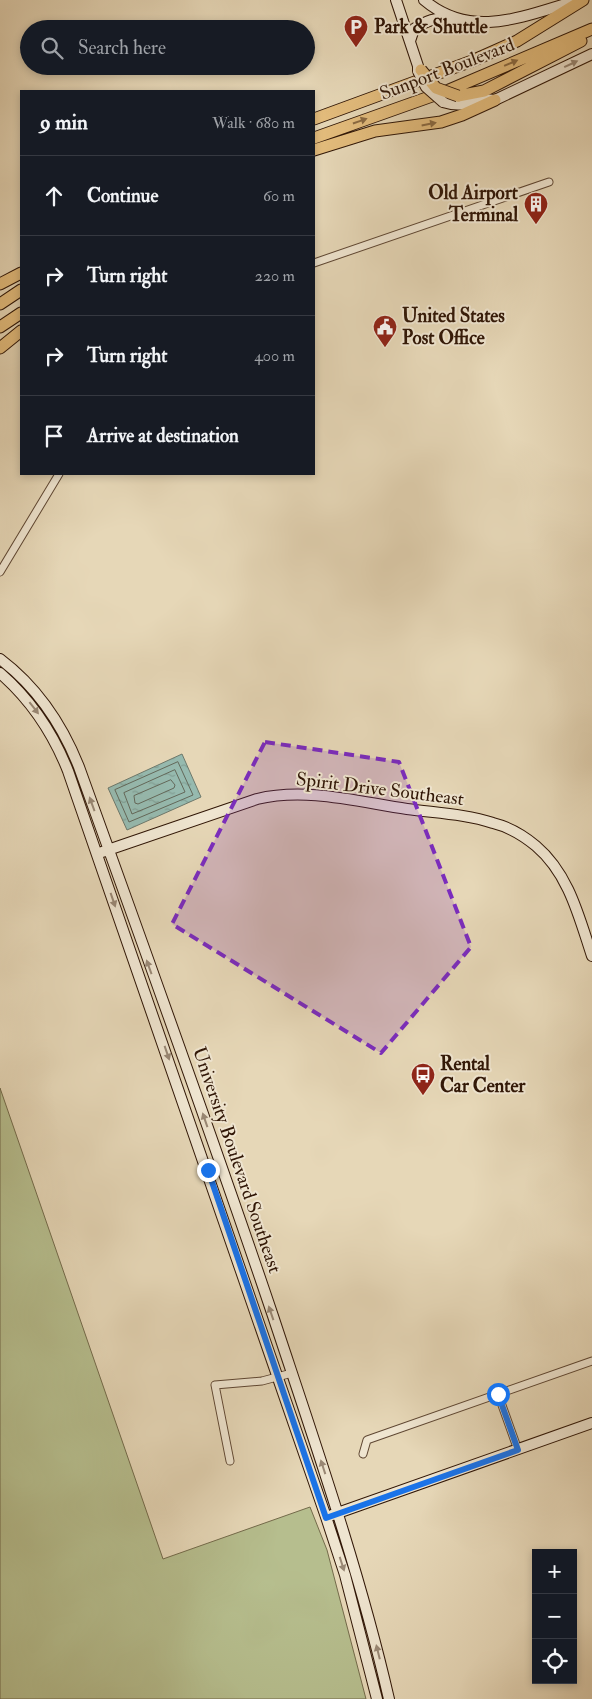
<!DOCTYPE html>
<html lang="en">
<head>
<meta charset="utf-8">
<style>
	:root { --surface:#171b24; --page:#20242c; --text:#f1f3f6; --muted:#9ea1a6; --line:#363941 }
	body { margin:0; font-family:"IM FELL Double Pica",serif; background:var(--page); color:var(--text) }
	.controls { position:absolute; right:15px; bottom:15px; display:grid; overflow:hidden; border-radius:0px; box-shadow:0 2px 8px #0003 }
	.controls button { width:45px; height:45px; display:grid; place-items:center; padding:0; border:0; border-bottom:1px solid var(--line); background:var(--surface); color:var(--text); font:25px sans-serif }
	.stop { position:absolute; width:15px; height:15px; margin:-11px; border:4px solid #1a73e8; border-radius:50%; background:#fff }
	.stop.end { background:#1a73e8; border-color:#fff; box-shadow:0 1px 5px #0008 }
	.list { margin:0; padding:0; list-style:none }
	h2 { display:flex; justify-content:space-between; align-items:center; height:65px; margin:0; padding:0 20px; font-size:21px }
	h2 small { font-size:16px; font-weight:400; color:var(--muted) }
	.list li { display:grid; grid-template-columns:32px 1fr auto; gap:15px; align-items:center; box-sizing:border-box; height:80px; padding:0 20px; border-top:1px solid var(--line) }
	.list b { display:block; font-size:19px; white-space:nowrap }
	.list em { font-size:16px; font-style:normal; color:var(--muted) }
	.icon { flex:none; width:28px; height:28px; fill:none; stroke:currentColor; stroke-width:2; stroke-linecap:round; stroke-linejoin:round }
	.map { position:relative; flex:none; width:592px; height:1699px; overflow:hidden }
	.search { position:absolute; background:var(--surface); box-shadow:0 2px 8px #0003; left:20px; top:20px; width:295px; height:55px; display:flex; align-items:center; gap:12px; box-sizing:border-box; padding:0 18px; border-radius:28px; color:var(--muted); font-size:19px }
	.panel { position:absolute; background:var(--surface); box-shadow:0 2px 8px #0003; left:20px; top:90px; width:295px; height:385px; border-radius:0px }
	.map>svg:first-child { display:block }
</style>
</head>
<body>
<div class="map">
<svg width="592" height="1699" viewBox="0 0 592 1699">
	<defs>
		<pattern id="water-ripples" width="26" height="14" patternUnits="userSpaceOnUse" patternTransform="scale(1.25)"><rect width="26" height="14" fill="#96baaf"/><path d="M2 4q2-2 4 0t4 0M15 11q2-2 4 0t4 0" fill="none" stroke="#829f95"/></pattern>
	</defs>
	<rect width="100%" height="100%" fill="#e6d7b7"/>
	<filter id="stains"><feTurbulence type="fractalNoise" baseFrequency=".004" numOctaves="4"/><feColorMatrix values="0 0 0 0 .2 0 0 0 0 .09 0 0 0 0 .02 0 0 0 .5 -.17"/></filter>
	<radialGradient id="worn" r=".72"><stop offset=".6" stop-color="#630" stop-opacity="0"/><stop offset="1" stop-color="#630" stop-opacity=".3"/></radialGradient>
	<path fill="#b6be8e" stroke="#736a4a" d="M0,1088l163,471 147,-52 17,43 39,149h-366z"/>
	<path fill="url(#water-ripples)" stroke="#6d786b" d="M182,754l19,43 -74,33 -19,-42z"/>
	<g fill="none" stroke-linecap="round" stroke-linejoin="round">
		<path stroke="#63685a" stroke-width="1" d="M178,762l15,33 -64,27 -14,-32z
			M175,770l10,22 -53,22 -8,-21z
			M171,780l4,5 -1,3 -36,16 -3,-1 -1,-7z"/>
		<defs>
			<path id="street" d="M314,263l235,-81
				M0,572l59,-98
				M498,1394l20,56
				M363,1454l4,-14 225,-79
				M230,1461l-15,-76 47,-4 30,-8"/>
			<path id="secondary" d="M396,0l22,66v5
				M424,0c48,41 102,15 155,0
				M410,41l4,-12c12,-8 22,-13 37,-8
				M443,102c25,8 34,-6 52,-2l97,-46
				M0,659c37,28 62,65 79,108 66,183 132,365 194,549 42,127 86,253 116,383
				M0,673c31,27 53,60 68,98l258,746 19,58 32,124
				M102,852l155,-53c49,-12 102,3 150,10 29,4 59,5 86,14 16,4 31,13 43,23 33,28 43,71 56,110
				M332,1515l260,-92"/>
			<path id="primary" d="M458,96l26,-5 97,-50
				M314,119l158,-58 45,-20 66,-41
				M314,138l135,-48 143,-61
				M314,150l61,-19 66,-9 21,-7 33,-15
				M0,284l21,-11
				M0,304l21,-14
				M0,327l21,-14
				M0,348l21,-17"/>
		</defs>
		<use href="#street" stroke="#5e4632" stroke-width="9"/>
		<use href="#secondary" stroke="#301606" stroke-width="12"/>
		<use href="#primary" stroke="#301606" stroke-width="13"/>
		<use href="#street" stroke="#efe5d0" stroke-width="7"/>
		<use href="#secondary" stroke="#efe5d0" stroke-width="10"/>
		<use href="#primary" stroke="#e3bc7c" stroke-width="11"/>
		<defs>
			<path id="secondary-bridge" d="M418,71l8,16 17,15"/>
			<path id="primary-bridge" d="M421,70l15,18 22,8"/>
		</defs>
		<use href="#secondary-bridge" stroke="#301606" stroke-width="12" stroke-linecap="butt"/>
		<use href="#primary-bridge" stroke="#301606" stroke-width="13" stroke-linecap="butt"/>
		<use href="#secondary-bridge" stroke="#efe5d0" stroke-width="10"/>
		<use href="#primary-bridge" stroke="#e3bc7c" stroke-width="11"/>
	</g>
	<defs><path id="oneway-solid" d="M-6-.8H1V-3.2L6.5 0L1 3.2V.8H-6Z" transform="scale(1.25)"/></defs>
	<g fill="#8a6941">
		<use href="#oneway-solid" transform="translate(511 63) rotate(-23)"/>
		<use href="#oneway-solid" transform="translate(360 121) rotate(-19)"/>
		<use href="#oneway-solid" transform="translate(429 124) rotate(-11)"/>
	</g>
	<g fill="#998875">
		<use href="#oneway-solid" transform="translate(571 64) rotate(-25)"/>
		<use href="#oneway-solid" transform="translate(34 708) rotate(52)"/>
		<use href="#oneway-solid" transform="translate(92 804) rotate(-110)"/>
		<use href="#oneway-solid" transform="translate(113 900) rotate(71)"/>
		<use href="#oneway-solid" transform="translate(149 967) rotate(-110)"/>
		<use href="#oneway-solid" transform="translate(167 1053) rotate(71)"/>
		<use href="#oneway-solid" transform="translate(205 1120) rotate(-109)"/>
		<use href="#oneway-solid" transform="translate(271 1313) rotate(-109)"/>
		<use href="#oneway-solid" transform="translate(323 1467) rotate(-108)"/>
		<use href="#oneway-solid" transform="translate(342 1564) rotate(72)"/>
		<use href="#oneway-solid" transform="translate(378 1652) rotate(-104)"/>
	</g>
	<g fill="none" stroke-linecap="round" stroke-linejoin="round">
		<path stroke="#1a73e8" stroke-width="6" d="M208,1170l118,348 192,-68 -20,-56"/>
	</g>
	<path fill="#7b2cbf" fill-opacity="0.2" stroke="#7b2cbf" stroke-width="4" stroke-dasharray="10 6" stroke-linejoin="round" d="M265,742l134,20 72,185 -90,106 -209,-129z"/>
	<defs>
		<symbol id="parking-pin" viewBox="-11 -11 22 30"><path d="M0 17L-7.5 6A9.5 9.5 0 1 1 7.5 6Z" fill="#8f2418" stroke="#efe5d0"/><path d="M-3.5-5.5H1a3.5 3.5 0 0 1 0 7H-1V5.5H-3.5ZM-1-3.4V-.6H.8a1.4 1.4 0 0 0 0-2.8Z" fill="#fff"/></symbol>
		<symbol id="building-pin" viewBox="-11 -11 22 30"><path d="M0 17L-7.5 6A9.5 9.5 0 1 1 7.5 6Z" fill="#8f2418" stroke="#efe5d0"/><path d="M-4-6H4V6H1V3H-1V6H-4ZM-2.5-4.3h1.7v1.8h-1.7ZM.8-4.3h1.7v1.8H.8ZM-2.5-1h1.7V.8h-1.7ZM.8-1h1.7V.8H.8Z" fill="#fff"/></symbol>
		<symbol id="civic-pin" viewBox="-11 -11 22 30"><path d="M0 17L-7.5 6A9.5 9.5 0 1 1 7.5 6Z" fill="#8f2418" stroke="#efe5d0"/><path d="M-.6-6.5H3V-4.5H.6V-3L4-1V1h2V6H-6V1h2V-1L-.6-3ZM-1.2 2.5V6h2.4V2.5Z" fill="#fff"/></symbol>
		<symbol id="bus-pin" viewBox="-11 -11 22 30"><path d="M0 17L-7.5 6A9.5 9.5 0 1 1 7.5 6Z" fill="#8f2418" stroke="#efe5d0"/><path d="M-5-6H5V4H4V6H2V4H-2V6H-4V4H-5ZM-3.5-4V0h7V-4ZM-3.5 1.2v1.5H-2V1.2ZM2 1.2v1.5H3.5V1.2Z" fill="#fff"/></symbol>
	</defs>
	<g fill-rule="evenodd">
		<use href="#parking-pin" x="342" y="13" width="28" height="38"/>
		<use href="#building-pin" x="522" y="190" width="28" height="38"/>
		<use href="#civic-pin" x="371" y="313" width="28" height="38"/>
		<use href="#bus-pin" x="409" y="1061" width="28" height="38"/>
	</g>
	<g text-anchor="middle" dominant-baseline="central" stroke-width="4" stroke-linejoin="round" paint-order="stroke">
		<g font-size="19" font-weight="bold" fill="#301606" stroke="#efe5d0" text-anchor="start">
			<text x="374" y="27">Park &amp; Shuttle</text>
			<text x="518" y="193" text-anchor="end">Old Airport<tspan x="518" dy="22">Terminal</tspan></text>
			<text x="402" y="316">United States<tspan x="402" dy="22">Post Office</tspan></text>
			<text x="440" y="1064">Rental<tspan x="440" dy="22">Car Center</tspan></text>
		</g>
		<g font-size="19" fill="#301606" stroke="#efe5d0">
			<text transform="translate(447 69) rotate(-21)">Sunport Boulevard</text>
			<text transform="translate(380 789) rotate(7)">Spirit Drive Southeast</text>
			<text transform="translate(237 1160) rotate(71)">University Boulevard Southeast</text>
		</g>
	</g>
	<rect width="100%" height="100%" filter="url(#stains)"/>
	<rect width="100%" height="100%" fill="url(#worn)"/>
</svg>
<div class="controls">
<button>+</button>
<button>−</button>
<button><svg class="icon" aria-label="locate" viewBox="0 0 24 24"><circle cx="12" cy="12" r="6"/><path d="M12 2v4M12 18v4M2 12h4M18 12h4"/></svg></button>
</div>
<div class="stop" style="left:498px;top:1394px"></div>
<div class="stop end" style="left:208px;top:1170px"></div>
<div class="search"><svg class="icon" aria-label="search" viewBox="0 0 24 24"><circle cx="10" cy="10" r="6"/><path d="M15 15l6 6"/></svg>Search here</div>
<section class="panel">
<h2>9 min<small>Walk · 680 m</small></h2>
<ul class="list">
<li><svg class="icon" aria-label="ahead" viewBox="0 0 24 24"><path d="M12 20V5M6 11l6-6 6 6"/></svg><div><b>Continue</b></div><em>60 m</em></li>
<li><svg class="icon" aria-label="right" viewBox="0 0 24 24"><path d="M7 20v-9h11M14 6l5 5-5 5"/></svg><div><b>Turn right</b></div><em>220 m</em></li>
<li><svg class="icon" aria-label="right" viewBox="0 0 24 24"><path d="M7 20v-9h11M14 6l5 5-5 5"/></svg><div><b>Turn right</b></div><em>400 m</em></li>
<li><svg class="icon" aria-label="arrive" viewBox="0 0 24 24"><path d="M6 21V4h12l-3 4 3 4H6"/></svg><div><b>Arrive at destination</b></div></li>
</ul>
</section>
</div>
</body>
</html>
